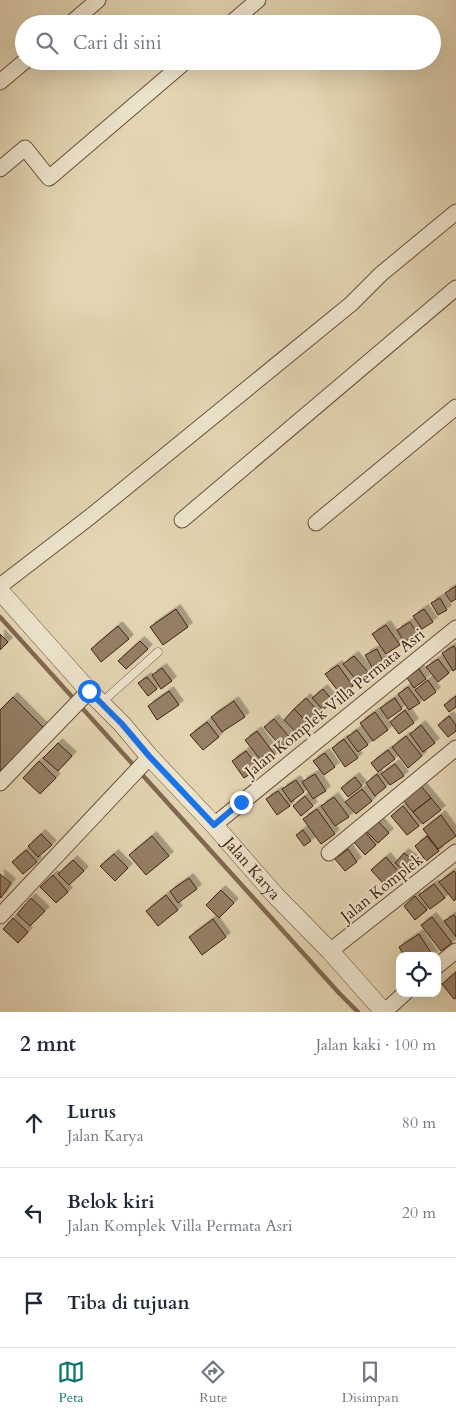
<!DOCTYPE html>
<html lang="id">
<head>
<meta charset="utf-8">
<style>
	:root { --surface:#fff; --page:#f6f6f7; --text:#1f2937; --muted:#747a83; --line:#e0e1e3; --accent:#0f766e }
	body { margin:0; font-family:Cardo,serif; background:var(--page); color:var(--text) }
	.controls { position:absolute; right:15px; bottom:15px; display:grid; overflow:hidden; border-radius:10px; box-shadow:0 5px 20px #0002 }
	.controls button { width:45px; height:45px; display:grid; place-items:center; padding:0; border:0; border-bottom:1px solid var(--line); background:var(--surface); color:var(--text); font:25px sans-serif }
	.stop { position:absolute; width:15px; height:15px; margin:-11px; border:4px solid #1a73e8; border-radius:50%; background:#fff }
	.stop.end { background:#1a73e8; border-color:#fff; box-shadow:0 1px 5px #0008 }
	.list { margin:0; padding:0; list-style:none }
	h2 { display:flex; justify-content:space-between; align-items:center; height:65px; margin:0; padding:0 20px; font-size:21px }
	h2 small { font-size:16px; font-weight:400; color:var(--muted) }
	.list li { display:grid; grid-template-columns:32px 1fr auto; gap:15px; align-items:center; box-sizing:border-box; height:90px; padding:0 20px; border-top:1px solid var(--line) }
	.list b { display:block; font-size:19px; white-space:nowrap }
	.list p { margin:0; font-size:16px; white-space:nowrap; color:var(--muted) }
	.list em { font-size:16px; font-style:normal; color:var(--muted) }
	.icon { flex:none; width:28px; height:28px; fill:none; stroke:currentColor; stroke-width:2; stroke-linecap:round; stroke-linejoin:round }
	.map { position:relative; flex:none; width:456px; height:1012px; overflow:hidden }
	.search { position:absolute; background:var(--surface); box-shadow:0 5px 20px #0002; left:15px; right:15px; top:15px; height:55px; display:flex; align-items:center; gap:12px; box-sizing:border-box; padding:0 18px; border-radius:28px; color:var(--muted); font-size:19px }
	.sheet { height:335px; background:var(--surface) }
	nav { display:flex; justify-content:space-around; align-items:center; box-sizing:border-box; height:70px; border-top:1px solid var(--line); background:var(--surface); font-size:14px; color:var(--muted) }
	nav a { display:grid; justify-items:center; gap:2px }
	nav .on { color:var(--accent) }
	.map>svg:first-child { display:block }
</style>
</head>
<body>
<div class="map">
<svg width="456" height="1012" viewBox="0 0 456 1012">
	<defs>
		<filter id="shadow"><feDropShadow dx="4.5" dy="-4.5" stdDeviation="0" flood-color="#0004"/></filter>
	</defs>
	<rect width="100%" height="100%" fill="#e3d5b2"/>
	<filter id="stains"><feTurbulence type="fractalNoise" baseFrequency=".004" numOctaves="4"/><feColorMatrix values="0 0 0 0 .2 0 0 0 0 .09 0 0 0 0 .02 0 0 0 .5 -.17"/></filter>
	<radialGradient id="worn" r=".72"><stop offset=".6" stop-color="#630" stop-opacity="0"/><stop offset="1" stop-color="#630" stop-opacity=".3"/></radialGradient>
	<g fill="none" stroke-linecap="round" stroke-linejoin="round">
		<path stroke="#816852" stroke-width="4.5" d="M0,617l339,376 19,19"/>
	</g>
	<path fill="#957f66" stroke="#402113" filter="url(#shadow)" d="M456,586v13l-5,3 -6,-9z
		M440,598l7,12 -9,5 -7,-12z
		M176,609l12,18 -25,18 -13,-18z
		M424,609l9,13 -11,7 -9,-13z
		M410,622l8,12 -14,8 -7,-12z
		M386,625l14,20 -14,9 -14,-20z
		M118,626l11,13 -28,23 -10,-13z
		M0,634l8,8 -8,8z
		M140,641l8,8 -22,20 -8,-8z
		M454,646l2,4v19l-3,2 -11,-18z
		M377,649l7,14 -11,6 -8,-14z
		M354,656l14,16 -11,9 -14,-17z
		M438,659l11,14 -11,9 -12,-15z
		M338,665l15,21 -12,9 -16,-21z
		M162,668l10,13 -11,8 -9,-14z
		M419,669l7,10 -12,9 -7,-10z
		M147,677l10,12 -9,7 -10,-13z
		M428,680l8,12 -12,9 -9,-11z
		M408,687l12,16 -11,7 -11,-16z
		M323,689l10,12 -10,9 -11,-12z
		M169,691l10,14 -22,15 -9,-14z
		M456,696v11l-7,5 -5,-7z
		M13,697l31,31 -44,43v-61z
		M306,698l14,15 -11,11 -15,-15z
		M395,698l7,11 -14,10 -8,-11z
		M234,701l11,16 -23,15 -11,-15z
		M294,709l15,15 -11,11 -14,-15z
		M405,710l9,13 -15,11 -9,-12z
		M375,712l13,18 -15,11 -13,-18z
		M449,716l7,9v6l-8,6 -10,-12z
		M274,719l17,20 -10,8 -17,-20z
		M207,722l12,15 -16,13 -13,-15z
		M421,725l14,18 -12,9 -13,-18z
		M357,730l11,15 -10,7 -11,-15z
		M257,731l18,24 -12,8 -18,-23z
		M406,736l16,20 -14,12 -16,-21z
		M344,739l14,19 -13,9 -13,-19z
		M58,743l14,13 -14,15 -15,-13z
		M388,750l7,9 -17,13 -7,-9z
		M246,751l13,17 -15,10 -12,-17z
		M325,753l10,14 -11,8 -11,-14z
		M39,761l17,17 -16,16 -17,-16z
		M395,764l9,12 -14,9 -9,-11z
		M315,774l11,17 -13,8 -11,-17z
		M377,774l9,13 -11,9 -9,-13z
		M355,777l7,9 -14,11 -7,-9z
		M296,780l8,12 -13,10 -9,-13z
		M421,786l10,12 -18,14 -10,-12z
		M362,789l10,12 -16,13 -11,-12z
		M278,791l12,15 -13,9 -11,-16z
		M305,796l8,10 -12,10 -8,-10z
		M334,797l15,20 -14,9 -14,-20z
		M431,798l10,12 -18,14 -10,-12z
		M403,806l16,20 -12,9 -16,-19z
		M317,809l18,25 -14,10 -18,-25z
		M441,815l15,21 -18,13 -15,-20z
		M377,820l12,13 -11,10 -12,-12z
		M303,830l8,11 -7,5 -8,-11z
		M365,832l11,13 -11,10 -12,-14z
		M41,834l11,11 -14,12 -10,-11z
		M152,836l17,20 -23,19 -17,-20z
		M427,836l12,15 -13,10 -11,-15z
		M348,849l9,13 -12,9 -10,-12z
		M26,850l11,12 -14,12 -11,-12z
		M404,853l13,10 -9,11 -13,-11z
		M114,854l14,14 -13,13 -15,-15z
		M386,857l18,21 -15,12 -18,-20z
		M73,860l11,11 -15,14 -11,-11z
		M454,871l2,3v25l-2,2 -15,-19z
		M0,874l11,9 -10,15 -1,-1z
		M53,875l15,17 -12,11 -16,-16z
		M189,878l8,11 -19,14 -8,-12z
		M434,884l11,14 -15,11 -11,-14z
		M221,890l13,13 -15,15 -13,-13z
		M166,895l12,15 -20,16 -12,-15z
		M415,896l12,14 -12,10 -11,-14z
		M31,898l14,13 -15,15 -13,-12z
		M454,915l2,3v19l-12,-16z
		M432,917l20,26 -11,8 -20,-26z
		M13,918l15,14 -10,11 -15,-14z
		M213,919l13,18 -24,18 -13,-18z
		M419,934l14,22h-29l-5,-9z
		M456,972v26l-2,1 -12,-15z"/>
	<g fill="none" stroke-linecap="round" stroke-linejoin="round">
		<defs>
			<path id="service" d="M101,703l57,-51"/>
			<path id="minor" d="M70,24l28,-24
				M230,24l28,-24
				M0,82l25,-21
				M0,169l25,-21 24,30 137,-117
				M182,520l274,-232
				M316,523l140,-116
				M0,586l91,-70 260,-212 30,-30 75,-62
				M0,783l89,-92
				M214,825l242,-197
				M329,853l127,-105
				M0,916l143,-152 6,-8
				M330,951l126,-99
				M437,966l19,-15
				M384,1012l21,-19"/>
			<g id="tertiary">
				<path id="s1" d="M0,591l89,100 33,33 27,32 65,69 61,70 55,56 54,61"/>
			</g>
		</defs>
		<use href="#service" stroke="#694e3b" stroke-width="9"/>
		<use href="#minor" stroke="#694e3b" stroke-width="17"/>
		<use href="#tertiary" stroke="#694e3b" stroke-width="19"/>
		<use href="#service" stroke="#ede4cd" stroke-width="8"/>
		<use href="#minor" stroke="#ede4cd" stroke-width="15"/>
		<use href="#tertiary" stroke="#ede4cd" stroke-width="18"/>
	</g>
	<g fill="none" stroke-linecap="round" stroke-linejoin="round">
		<path stroke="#1a73e8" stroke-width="6" d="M89,691l33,33 27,32 65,69 27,-23"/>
	</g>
	<g text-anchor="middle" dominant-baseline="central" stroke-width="4" stroke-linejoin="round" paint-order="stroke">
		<g font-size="16" fill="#402113" stroke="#ede4cd">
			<text transform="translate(335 703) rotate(-39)">Jalan Komplek Villa Permata Asri</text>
			<text stroke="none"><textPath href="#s1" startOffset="375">Jalan Karya</textPath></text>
			<text transform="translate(382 888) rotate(-38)">Jalan Komplek</text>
		</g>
	</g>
	<rect width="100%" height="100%" filter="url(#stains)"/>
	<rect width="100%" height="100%" fill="url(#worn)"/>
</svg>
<div class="controls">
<button><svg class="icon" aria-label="locate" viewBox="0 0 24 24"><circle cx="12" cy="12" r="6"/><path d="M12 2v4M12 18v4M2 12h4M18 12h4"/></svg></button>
</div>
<div class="stop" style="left:89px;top:691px"></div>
<div class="stop end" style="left:241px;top:802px"></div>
<div class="search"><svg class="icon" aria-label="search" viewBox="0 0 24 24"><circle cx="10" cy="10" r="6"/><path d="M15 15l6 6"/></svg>Cari di sini</div>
</div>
<section class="sheet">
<h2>2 mnt<small>Jalan kaki · 100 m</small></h2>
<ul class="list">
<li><svg class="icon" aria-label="ahead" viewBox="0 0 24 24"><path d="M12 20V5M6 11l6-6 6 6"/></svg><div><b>Lurus</b><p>Jalan Karya</p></div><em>80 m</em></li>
<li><svg class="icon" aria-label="left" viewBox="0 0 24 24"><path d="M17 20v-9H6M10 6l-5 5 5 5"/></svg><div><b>Belok kiri</b><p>Jalan Komplek Villa Permata Asri</p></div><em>20 m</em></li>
<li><svg class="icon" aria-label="arrive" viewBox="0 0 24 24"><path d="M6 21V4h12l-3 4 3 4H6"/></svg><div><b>Tiba di tujuan</b></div></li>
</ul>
</section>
<nav>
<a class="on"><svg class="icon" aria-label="map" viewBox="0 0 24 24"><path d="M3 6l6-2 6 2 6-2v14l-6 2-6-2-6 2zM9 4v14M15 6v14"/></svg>Peta</a>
<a><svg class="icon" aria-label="directions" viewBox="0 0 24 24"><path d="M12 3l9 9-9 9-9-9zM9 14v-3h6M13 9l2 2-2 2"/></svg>Rute</a>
<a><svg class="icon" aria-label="saved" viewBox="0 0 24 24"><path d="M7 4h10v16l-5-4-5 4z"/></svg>Disimpan</a>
</nav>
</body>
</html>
